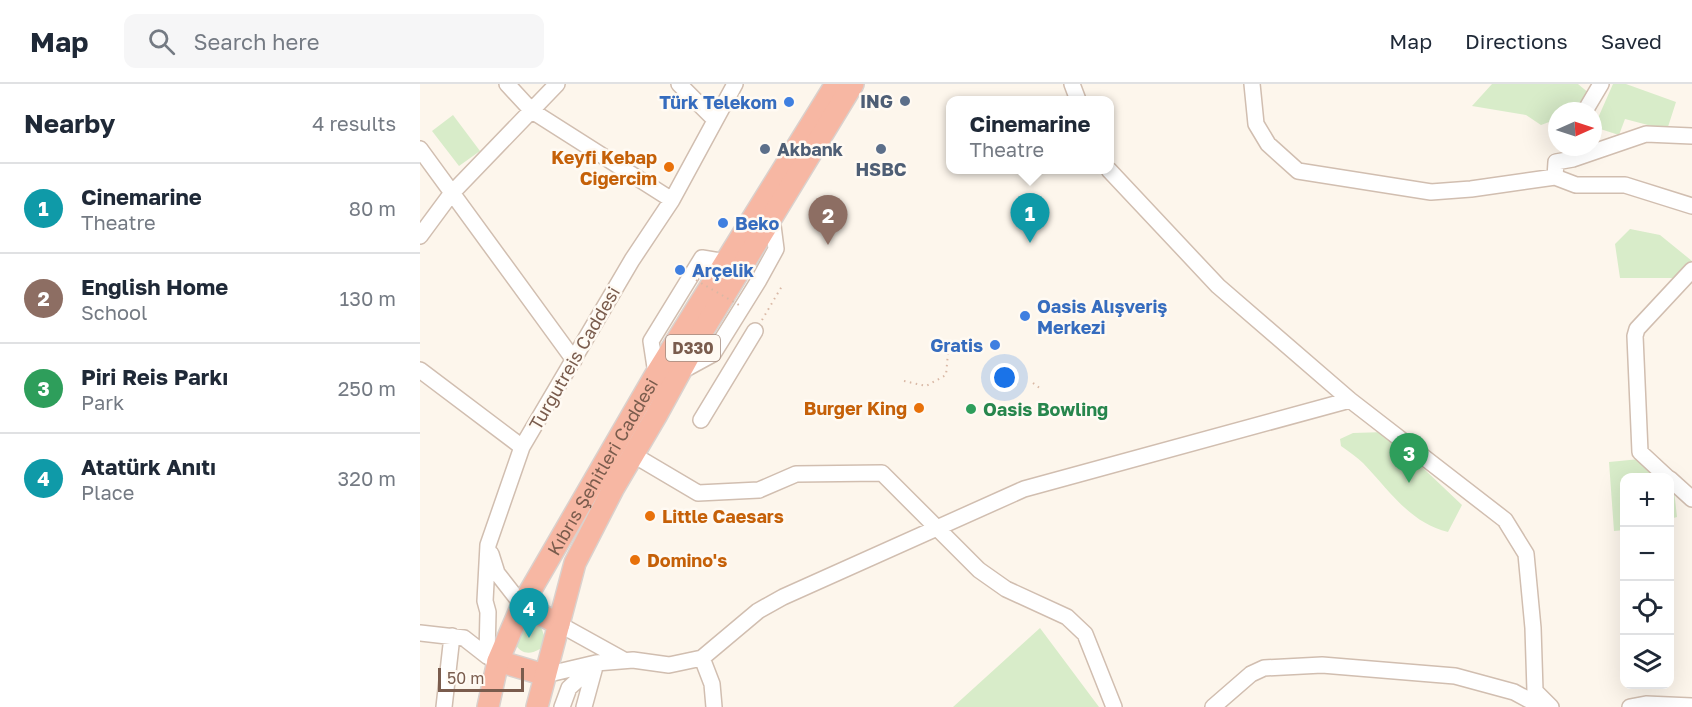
<!DOCTYPE html>
<html lang="en">
<head>
<meta charset="utf-8">
<style>
	:root { --surface:#fff; --page:#f6f6f7; --text:#1f2937; --muted:#747a83; --line:#e0e1e3; --accent:#e76f51 }
	body { margin:0; font-family:"Golos Text",sans-serif; background:var(--page); color:var(--text) }
	.controls { position:absolute; right:18px; bottom:18px; display:grid; overflow:hidden; border-radius:12px; box-shadow:0 6px 24px #0002 }
	.controls button { width:54px; height:54px; display:grid; place-items:center; padding:0; border:0; border-bottom:2px solid var(--line); background:var(--surface); color:var(--text); font:30px sans-serif }
	.compass { position:absolute; left:1128px; top:18px; width:54px; height:54px; border-radius:50%; background:var(--surface); box-shadow:0 6px 24px #0002; rotate:87deg }
	.scale { position:absolute; left:18px; bottom:15px; width:86px; box-sizing:border-box; padding-left:6px; border:3px solid #7a5c4d; border-top:0; font-size:16px; line-height:21px; white-space:nowrap; color:#7a5c4d; -webkit-text-stroke:4px #fffaf3; paint-order:stroke }
	.you { position:absolute; left:585px; top:294px; width:21px; height:21px; margin:-15px; border:4px solid #fff; border-radius:50%; background:#1a73e8; box-shadow:0 0 0 9px #1a73e833 }
	.badge { display:grid; place-items:center; width:39px; height:39px; border-radius:50%; background:var(--accent); color:#fff; font-size:20px; font-weight:700 }
	.pin { position:absolute; translate:-50% -50px; filter:drop-shadow(0 2px 3px #0008) }
	.pin::after { content:''; position:absolute; top:32px; width:21px; height:18px; background:inherit; clip-path:polygon(0 0,100% 0,50% 100%) }
	.popup { position:absolute; left:526px; top:12px; width:168px; height:78px; box-sizing:border-box; display:grid; place-content:center; border-radius:12px; background:var(--surface); filter:drop-shadow(0 2px 4px #0005); font-size:20px; white-space:nowrap; color:var(--muted) }
	.popup b { font-size:22px; color:var(--text) }
	.popup::after { content:''; position:absolute; left:50%; top:100%; margin-left:-12px; border:12px solid transparent; border-top-color:var(--surface) }
	.list { margin:0; padding:0; list-style:none }
	h2 { display:flex; justify-content:space-between; align-items:center; height:78px; margin:0; padding:0 24px; font-size:26px }
	h2 small { font-size:20px; font-weight:400; color:var(--muted) }
	.list li { display:grid; grid-template-columns:39px 1fr auto; gap:18px; align-items:center; box-sizing:border-box; height:90px; padding:0 24px; border-top:2px solid var(--line) }
	.list b { display:block; font-size:22px; white-space:nowrap }
	.list p { margin:0; font-size:20px; white-space:nowrap; color:var(--muted) }
	.list em { font-size:20px; font-style:normal; color:var(--muted) }
	.icon { flex:none; width:33px; height:33px; fill:none; stroke:currentColor; stroke-width:2; stroke-linecap:round; stroke-linejoin:round }
	.map { position:relative; flex:none; width:1272px; height:623px; overflow:hidden }
	header { display:flex; align-items:center; gap:36px; box-sizing:border-box; height:84px; padding:0 30px; background:var(--surface); border-bottom:2px solid var(--line) }
	header strong { font-size:28px }
	nav { display:flex; gap:33px; margin-inline-start:auto; font-size:21px }
	.search { width:420px; height:54px; background:var(--page); display:flex; align-items:center; gap:15px; box-sizing:border-box; padding:0 21px; border-radius:12px; color:var(--muted); font-size:22px }
	main { display:flex }
	aside { flex:1; background:var(--surface) }
	.map>svg:first-child { display:block }
</style>
</head>
<body>
<header>
<strong>Map</strong>
<div class="search"><svg class="icon" aria-label="search" viewBox="0 0 24 24"><circle cx="10" cy="10" r="6"/><path d="M15 15l6 6"/></svg>Search here</div>
<nav><a>Map</a><a>Directions</a><a>Saved</a></nav>
</header>
<main>
<aside>
<h2>Nearby<small>4 results</small></h2>
<ul class="list">
<li><span class="badge" style="background:#0f9aa8">1</span><div><b>Cinemarine</b><p>Theatre</p></div><em>80 m</em></li>
<li><span class="badge" style="background:#8d6e63">2</span><div><b>English Home</b><p>School</p></div><em>130 m</em></li>
<li><span class="badge" style="background:#2e9e5b">3</span><div><b>Piri Reis Parkı</b><p>Park</p></div><em>250 m</em></li>
<li><span class="badge" style="background:#0f9aa8">4</span><div><b>Atatürk Anıtı</b><p>Place</p></div><em>320 m</em></li>
</ul>
</aside>
<div class="map">
<svg width="1272" height="623" viewBox="0 0 1272 623">
	<rect width="100%" height="100%" fill="#fdf6ec"/>
	<path fill="#d8ecc9" d="M1072,0h86l12,10 -15,17h-18v8l-16,6 -15,-10 -54,-9z
		M1193,0h13l50,18 -9,28 -42,-11 -6,16 -25,-8z
		M33,31l27,36 -21,15 -27,-35z
		M1210,145l30,6 32,26 -14,17h-58l-5,-34z
		M965,348l77,73 -14,27c-38,-9 -59,-42 -85,-69 -6,-6 -14,-11 -22,-17l-1,-7 13,-6z
		M1220,375l21,18 -37,1v52l-10,1 -5,-69z
		M1250,401l4,5 3,27 -7,2z
		M110,538l11,5 4,11 -5,11c-10,6 -19,5 -25,-5l9,-21z
		M620,544l59,79h-146z"/>
	<g fill="none" stroke-linecap="round" stroke-linejoin="round">
		<defs>
			<path id="minor" d="M87,0l25,27 140,89
				M259,0l36,36
				M652,0l6,16
				M832,0l4,40 12,20 30,27 133,21 40,-3 84,-12 1,-15 17,-3 73,-25 46,2
				M1165,27l16,-27
				M0,65l154,211
				M689,86l109,116 132,114 155,120 21,34 7,74 2,63 16,16
				M1135,93l21,8h49l67,21
				M0,152l31,-42 106,-110
				M0,286l102,77
				M260,288l33,-18 46,-74 17,-31 -4,-31
				M236,290l-5,-33 51,-83 24,4
				M281,336l54,-89
				M212,370l66,39 61,-3 37,-16 86,-1 97,97 27,19 61,28 18,17 29,73
				M1248,394l-28,-26 -5,-116 2,-7 55,-59
				M1250,395l22,20
				M71,470l6,19 25,32
				M139,540l65,36
				M0,549l44,5 23,18 5,3
				M67,572l1,-44 -3,-11 3,-56 34,-98 110,-187 40,-60 63,-116
				M282,574l10,26 2,23
				M125,591l51,-12 37,-3 36,5 33,-7 56,-47 25,-14 241,-108 326,-89
				M24,623l8,-71
				M142,623l7,-19 25,-23
				M164,623l12,-44
				M793,623l38,-33 13,-6 58,-3 133,11 59,16 28,15
				M1210,623l16,-3 46,2"/>
			<g id="highway">
				<path d="M102,521l37,19"/>
				<path d="M78,577l47,14"/>
				<path id="s1" d="M68,623l10,-46 24,-56 134,-231 180,-290"/>
				<path d="M117,623l38,-144 38,-74 43,-73 46,-84 151,-248"/>
			</g>
		</defs>
		<use href="#minor" stroke="#d1beb0" stroke-width="18"/>
		<use href="#highway" stroke="#dad1cd" stroke-width="24"/>
		<path stroke="#d9b8a5" stroke-width="2" stroke-dasharray="1.5 4.5" stroke-linecap="butt" d="M342,236l20,-34
			M484,297l22,5 20,-11 3,-33
			M613,299l8,6"/>
		<use href="#minor" stroke="#fff" stroke-width="15"/>
		<use href="#highway" stroke="#f7b7a3" stroke-width="21"/>
		<path stroke="#d9b8a5" stroke-width="2" stroke-dasharray="1.5 4.5" stroke-linecap="butt" d="M276,196l43,25"/>
	</g>
	<g fill="#5c6f8a" stroke="#fffaf3" stroke-width="2">
		<circle cx="485" cy="17" r="6"/>
		<circle cx="345" cy="65" r="6"/>
		<circle cx="461" cy="65" r="6"/>
	</g>
	<g fill="#3f7fe0" stroke="#fffaf3" stroke-width="2">
		<circle cx="369" cy="18" r="6"/>
		<circle cx="303" cy="139" r="6"/>
		<circle cx="260" cy="186" r="6"/>
		<circle cx="605" cy="232" r="6"/>
		<circle cx="575" cy="261" r="6"/>
	</g>
	<g fill="#e8710a" stroke="#fffaf3" stroke-width="2">
		<circle cx="249" cy="83" r="6"/>
		<circle cx="499" cy="324" r="6"/>
		<circle cx="230" cy="432" r="6"/>
		<circle cx="215" cy="476" r="6"/>
	</g>
	<circle fill="#2e9e5b" stroke="#fffaf3" stroke-width="2" cx="551" cy="325" r="6"/>
	<g text-anchor="middle" dominant-baseline="central" stroke-width="5" stroke-linejoin="round" paint-order="stroke">
		<rect fill="#fffaf3" stroke="#a28b7f" stroke-width="1.5" x="246" y="251" width="54" height="26" rx="4.5"/>
		<g font-size="16" font-weight="bold" fill="#7a5c4d">
			<text x="273" y="264">D330</text>
		</g>
		<g font-size="18" font-weight="bold" fill="#4e5e75" stroke="#fffaf3" text-anchor="end">
			<text x="473" y="17">ING</text>
			<text x="357" y="65" text-anchor="start">Akbank</text>
			<text x="461" y="85" text-anchor="middle">HSBC</text>
		</g>
		<g font-size="18" font-weight="bold" fill="#366cbe" stroke="#fffaf3" text-anchor="start">
			<text x="357" y="18" text-anchor="end">Türk Telekom</text>
			<text x="315" y="139">Beko</text>
			<text x="272" y="186">Arçelik</text>
			<text x="617" y="222">Oasis Alışveriş<tspan x="617" dy="21">Merkezi</tspan></text>
			<text x="563" y="261" text-anchor="end">Gratis</text>
		</g>
		<g font-size="18" font-weight="bold" fill="#c56008" stroke="#fffaf3" text-anchor="end">
			<text x="237" y="73">Keyfi Kebap<tspan x="237" dy="21">Ciğercim</tspan></text>
			<text x="487" y="324">Burger King</text>
			<text x="242" y="432" text-anchor="start">Little Caesars</text>
			<text x="227" y="476" text-anchor="start">Domino's</text>
		</g>
		<g font-size="18" fill="#7a5c4d" stroke="#fffaf3">
			<text transform="translate(154 274) rotate(-60)">Turgutreis Caddesi</text>
			<text stroke="none"><textPath href="#s1" startOffset="268">Kıbrıs Şehitleri Caddesi</textPath></text>
		</g>
		<g font-size="18" font-weight="bold" fill="#27864d" stroke="#fffaf3" text-anchor="start">
			<text x="563" y="325">Oasis Bowling</text>
		</g>
	</g>
</svg>
<div class="controls">
<button>+</button>
<button>−</button>
<button><svg class="icon" aria-label="locate" viewBox="0 0 24 24"><circle cx="12" cy="12" r="6"/><path d="M12 2v4M12 18v4M2 12h4M18 12h4"/></svg></button>
<button><svg class="icon" aria-label="layers" viewBox="0 0 24 24"><path d="M12 4l9 5-9 5-9-5zM3 14l9 5 9-5"/></svg></button>
</div>
<svg class="compass" viewBox="-18 -18 36 36"><path d="M0-13l5 13h-10z" fill="#e53935"/><path d="M0 13l5-13h-10z" fill="#747a83"/></svg>
<div class="scale">50 m</div>
<div class="you"></div>
<div class="pin badge" style="left:610px;top:159px;background:#0f9aa8">1</div>
<div class="popup"><b>Cinemarine</b>Theatre</div>
<div class="pin badge" style="left:408px;top:161px;background:#8d6e63">2</div>
<div class="pin badge" style="left:989px;top:399px;background:#2e9e5b">3</div>
<div class="pin badge" style="left:109px;top:554px;background:#0f9aa8">4</div>
</div>
</main>
</body>
</html>
